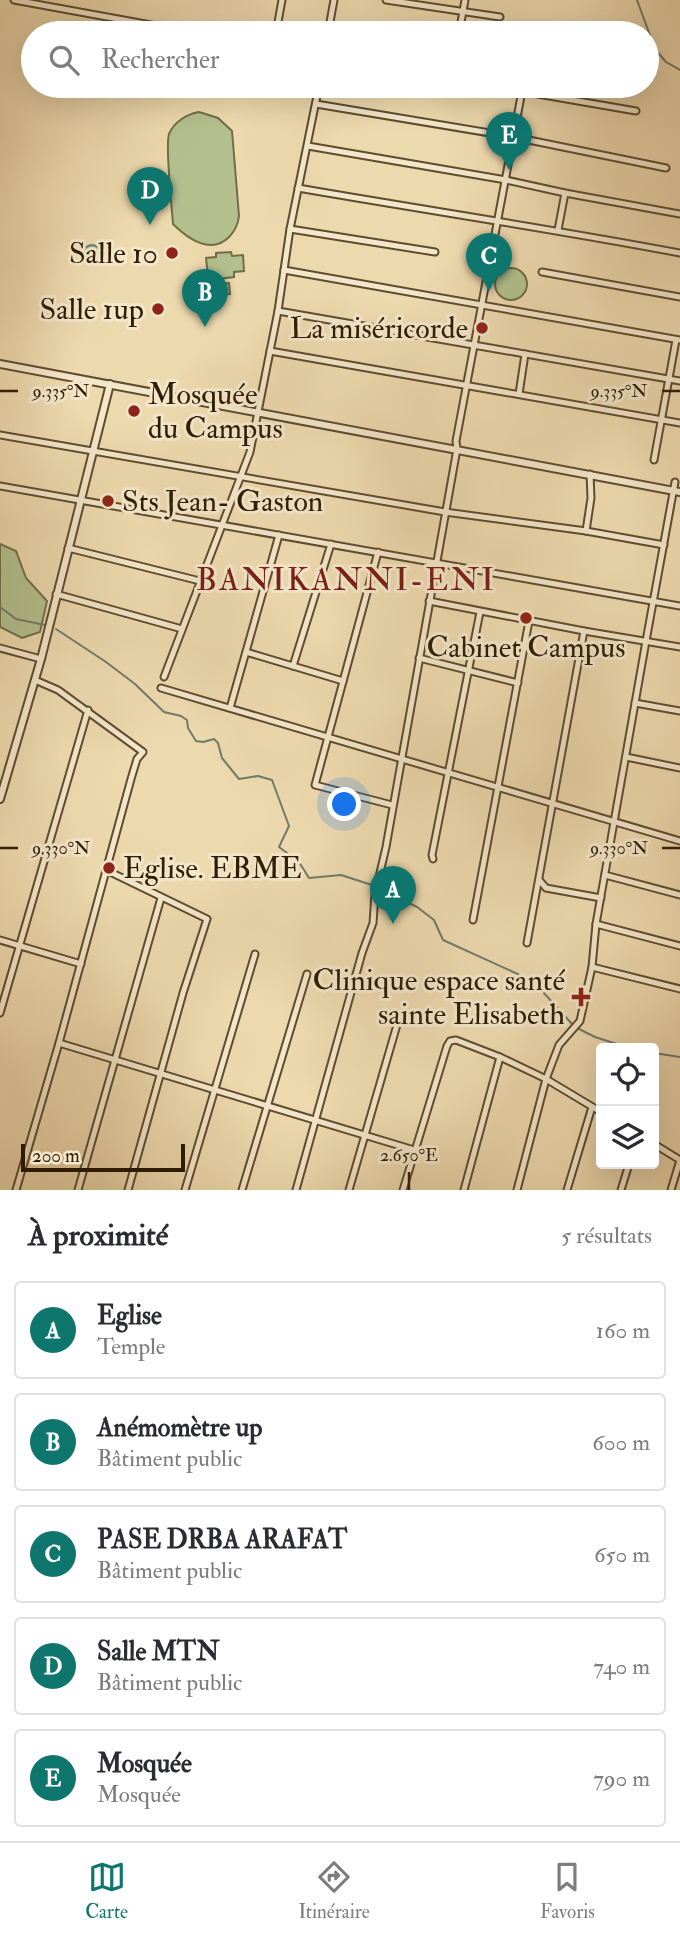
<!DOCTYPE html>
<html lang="fr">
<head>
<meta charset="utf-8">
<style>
	:root { --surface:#fff; --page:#f7f7f7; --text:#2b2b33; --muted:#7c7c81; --line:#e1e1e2; --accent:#0f766e }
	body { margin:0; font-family:"IM FELL Double Pica",serif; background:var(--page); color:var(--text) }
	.controls { position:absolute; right:21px; bottom:21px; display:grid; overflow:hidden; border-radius:7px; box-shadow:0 7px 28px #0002 }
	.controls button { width:63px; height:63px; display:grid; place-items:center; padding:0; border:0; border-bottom:2px solid var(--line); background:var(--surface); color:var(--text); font:35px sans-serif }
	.scale { position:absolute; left:21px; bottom:18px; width:164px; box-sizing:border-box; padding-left:7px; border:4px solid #2e1d04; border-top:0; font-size:19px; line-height:24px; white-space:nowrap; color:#2e1d04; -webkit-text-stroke:5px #f3e6ca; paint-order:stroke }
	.you { position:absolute; left:345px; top:805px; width:24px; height:24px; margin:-18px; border:5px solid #fff; border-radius:50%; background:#1a73e8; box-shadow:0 0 0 10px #1a73e833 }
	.badge { display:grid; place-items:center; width:46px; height:46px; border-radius:50%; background:var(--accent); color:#fff; font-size:23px; font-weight:700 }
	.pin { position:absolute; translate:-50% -58px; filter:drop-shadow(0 2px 4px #0008) }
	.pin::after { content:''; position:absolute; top:37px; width:24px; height:21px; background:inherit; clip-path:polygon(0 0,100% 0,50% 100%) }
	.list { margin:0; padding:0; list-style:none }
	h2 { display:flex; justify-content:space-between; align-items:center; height:91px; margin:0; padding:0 28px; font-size:30px }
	h2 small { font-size:23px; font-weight:400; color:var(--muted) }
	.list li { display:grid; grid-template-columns:46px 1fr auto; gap:21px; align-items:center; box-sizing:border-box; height:98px; margin:0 14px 14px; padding:0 14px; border:2px solid var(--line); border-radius:7px }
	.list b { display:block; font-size:26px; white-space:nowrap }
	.list p { margin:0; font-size:23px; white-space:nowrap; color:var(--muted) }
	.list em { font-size:23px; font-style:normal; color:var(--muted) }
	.icon { flex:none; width:38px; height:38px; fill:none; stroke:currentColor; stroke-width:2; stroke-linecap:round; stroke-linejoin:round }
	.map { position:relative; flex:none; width:680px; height:1190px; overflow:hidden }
	.search { position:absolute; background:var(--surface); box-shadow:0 7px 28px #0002; left:21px; right:21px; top:21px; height:77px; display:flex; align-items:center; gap:18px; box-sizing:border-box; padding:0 24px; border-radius:38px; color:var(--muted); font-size:26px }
	.sheet { height:651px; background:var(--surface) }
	nav { display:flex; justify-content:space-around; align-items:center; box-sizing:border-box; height:98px; border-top:2px solid var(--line); background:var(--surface); font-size:19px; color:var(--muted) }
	nav a { display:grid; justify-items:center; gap:4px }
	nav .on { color:var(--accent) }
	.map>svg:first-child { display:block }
</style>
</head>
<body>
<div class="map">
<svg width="680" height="1190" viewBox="0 0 680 1190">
	<rect width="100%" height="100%" fill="#edd9ae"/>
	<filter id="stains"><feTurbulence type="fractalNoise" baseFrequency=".00286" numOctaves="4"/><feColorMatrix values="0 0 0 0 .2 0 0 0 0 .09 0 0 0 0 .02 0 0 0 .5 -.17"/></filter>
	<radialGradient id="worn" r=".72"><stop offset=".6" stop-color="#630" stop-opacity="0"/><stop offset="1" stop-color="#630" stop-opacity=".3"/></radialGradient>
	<g fill="#b3c08e" stroke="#706e49" stroke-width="2">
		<path d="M199,112L218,118L232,131L239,216C238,225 235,231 229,237C211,255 188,239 173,224C172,208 165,146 169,134C174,122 187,114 199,112Z"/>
		<path d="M231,252L232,256L243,255L244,271L234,272V277L218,279V275L208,276L206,258L216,257V253Z"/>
		<circle cx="511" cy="284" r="16"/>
		<path d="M229,283L230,294L210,296L208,284Z"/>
		<path d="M0,544L16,551L26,578L47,601L40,632L22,638L0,627Z"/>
	</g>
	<circle fill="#9ab9b0" stroke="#6f7b6b" stroke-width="2" cx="92" cy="254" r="9"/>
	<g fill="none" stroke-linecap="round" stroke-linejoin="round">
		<g stroke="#6f7b6b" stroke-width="2">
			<path d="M637,0L655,49L666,62L680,70"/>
			<path d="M0,607L16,619L45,625"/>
			<path d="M56,629L106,662L135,684L164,712L181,716L187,720L188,728L196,741L203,742L214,739L218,743L222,758L239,779L258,776L272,780L289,826L279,847L299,862L309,878L341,875L375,886L417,907L434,920L443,940L533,981L573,1025"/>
			<path d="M577,1028L595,1037L629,1048"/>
			<path d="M654,1053L680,1057"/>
		</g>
		<defs>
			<g id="minor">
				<path d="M14,0L195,33"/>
				<path d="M386,0L500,17"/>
				<path d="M276,33L282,0"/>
				<path d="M328,33L334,0"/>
				<path d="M459,33L465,0"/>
				<path d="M491,86L636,111"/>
				<path d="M316,104L514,137L666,168"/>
				<path d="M308,146L506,180L565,193L680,214"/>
				<path d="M298,188C425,210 553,229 680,253"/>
				<path d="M290,229L435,252"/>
				<path d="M558,230L565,193"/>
				<path d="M284,270L680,340"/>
				<path d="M542,272L680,297"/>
				<path d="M278,311L680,381"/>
				<path d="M270,351L680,423"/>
				<path d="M519,394L525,354"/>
				<path d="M0,435L445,512L586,531L664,545"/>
				<path d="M654,460L676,340"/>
				<path d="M0,486L680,606"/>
				<path d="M586,531L591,498L590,474"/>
				<path d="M68,548L200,581"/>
				<path d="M378,552L315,785L392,805"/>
				<path d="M56,594L182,629"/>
				<path d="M429,601L584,631L680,647"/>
				<path d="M0,648L41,659"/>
				<path d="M246,652L343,681"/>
				<path d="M419,658L518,683"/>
				<path d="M293,666L331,544"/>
				<path d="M164,677L250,452L278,311L290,229L319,86"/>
				<path d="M161,688L680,841"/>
				<path d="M635,703L680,711"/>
				<path d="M230,708L279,535"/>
				<path d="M626,757L680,768"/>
				<path d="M433,859L432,855L480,612"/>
				<path d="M106,870L207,919L183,993L128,1190"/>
				<path d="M605,875L680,895"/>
				<path d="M539,880L546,888L601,898"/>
				<path d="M473,920L529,621"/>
				<path d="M596,924L680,946"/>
				<path d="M0,940L81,964"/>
				<path d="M527,943L584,631"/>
				<path d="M592,967L680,989"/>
				<path d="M0,1013L88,710"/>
				<path d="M59,1043L414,1150"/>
				<path d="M654,1144L680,1160"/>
				<path d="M16,1190L59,1043L131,779L137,759L143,752L58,690L35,680"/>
				<path d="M78,1190L161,898"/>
				<path d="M185,1190L255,954"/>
				<path d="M242,1190L307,974"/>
				<path d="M296,1190L362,953L373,923L375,894L386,847L457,449L456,441L522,91"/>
				<path d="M349,1190L399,1018"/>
				<path d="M403,1190L447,1046L450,1041L456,1040L500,1057L546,1079L601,1112"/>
				<path d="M464,1190L500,1057"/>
				<path d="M517,1190L546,1079L559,1045L580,1021L592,967L596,924L646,641L675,482"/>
				<path d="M567,1190L592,1107"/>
				<path d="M621,1190L629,1164"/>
				<path d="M671,1190L680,1160"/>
			</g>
			<g id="tertiary">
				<path d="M0,364L680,492"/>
				<path d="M0,799L41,659L110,384"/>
			</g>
		</defs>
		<use href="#minor" stroke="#5e4c2e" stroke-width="9"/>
		<use href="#tertiary" stroke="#5e4c2e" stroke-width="10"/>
		<use href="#minor" stroke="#f3e6ca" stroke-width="5"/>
		<use href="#tertiary" stroke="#f3e6ca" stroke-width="6"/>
	</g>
	<path fill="none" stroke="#2e1d04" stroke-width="2.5" d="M0,391H18M662,391H680M0,848H18M662,848H680M409,1172V1190"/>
	<g fill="#8f2418" stroke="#f3e6ca" stroke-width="2.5">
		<circle cx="172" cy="253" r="7"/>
		<circle cx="158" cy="309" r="7"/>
		<circle cx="482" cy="328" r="7"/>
		<circle cx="134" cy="411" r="7"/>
		<circle cx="108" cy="501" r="7"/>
		<circle cx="526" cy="618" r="7"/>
		<circle cx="109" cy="868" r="7"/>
		<path d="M577.5 986.5h7v7h7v7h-7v7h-7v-7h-7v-7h7z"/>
	</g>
	<g text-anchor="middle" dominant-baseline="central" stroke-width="6" stroke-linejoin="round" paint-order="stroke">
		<g font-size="30" fill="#2e1d04" stroke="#f3e6ca" text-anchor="end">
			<text x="158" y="253">Salle 10</text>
			<text x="144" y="309">Salle 1up</text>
			<text x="468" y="328">La miséricorde</text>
			<text x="148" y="394" text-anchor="start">Mosquée<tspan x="148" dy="34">du Campus</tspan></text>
			<text x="122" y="501" text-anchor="start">Sts Jean- Gaston</text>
			<text x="526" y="647" text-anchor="middle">Cabinet Campus</text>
			<text x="123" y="868" text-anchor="start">Eglise. EBME</text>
			<text x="565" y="980">Clinique espace santé<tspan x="565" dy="34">sainte Elisabeth</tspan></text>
		</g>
		<g font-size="32" letter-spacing="2" fill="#7a1f14" stroke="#f3e6ca">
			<text x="346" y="580">BANIKANNI-ENI</text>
		</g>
	</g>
	<g font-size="18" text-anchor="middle" fill="#2e1d04" stroke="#f3e6ca" stroke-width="6" stroke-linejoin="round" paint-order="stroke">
		<text x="61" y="397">9.335°N</text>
		<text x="619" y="397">9.335°N</text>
		<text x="61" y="854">9.330°N</text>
		<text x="619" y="854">9.330°N</text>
		<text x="409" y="1161">2.650°E</text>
	</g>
	<rect width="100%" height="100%" filter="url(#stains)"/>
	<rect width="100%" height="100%" fill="url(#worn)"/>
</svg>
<div class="controls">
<button><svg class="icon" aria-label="locate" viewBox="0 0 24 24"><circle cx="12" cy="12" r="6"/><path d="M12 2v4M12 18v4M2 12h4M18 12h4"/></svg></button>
<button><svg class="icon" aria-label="layers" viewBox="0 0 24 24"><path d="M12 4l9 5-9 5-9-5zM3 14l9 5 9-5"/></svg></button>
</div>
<div class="scale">200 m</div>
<div class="you"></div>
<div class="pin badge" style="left:393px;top:924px">A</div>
<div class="pin badge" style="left:205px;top:327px">B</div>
<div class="pin badge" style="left:489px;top:291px">C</div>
<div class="pin badge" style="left:150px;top:225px">D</div>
<div class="pin badge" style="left:509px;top:170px">E</div>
<div class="search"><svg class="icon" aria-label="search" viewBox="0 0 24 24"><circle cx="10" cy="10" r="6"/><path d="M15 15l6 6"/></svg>Rechercher</div>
</div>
<section class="sheet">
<h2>À proximité<small>5 résultats</small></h2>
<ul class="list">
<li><span class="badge">A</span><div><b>Eglise</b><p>Temple</p></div><em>160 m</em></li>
<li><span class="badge">B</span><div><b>Anémomètre up</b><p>Bâtiment public</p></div><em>600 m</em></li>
<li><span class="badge">C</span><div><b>PASE DRBA ARAFAT</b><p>Bâtiment public</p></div><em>650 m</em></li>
<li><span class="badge">D</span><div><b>Salle MTN</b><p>Bâtiment public</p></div><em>740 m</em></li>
<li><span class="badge">E</span><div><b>Mosquée</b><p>Mosquée</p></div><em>790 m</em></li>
</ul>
</section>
<nav>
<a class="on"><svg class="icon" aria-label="map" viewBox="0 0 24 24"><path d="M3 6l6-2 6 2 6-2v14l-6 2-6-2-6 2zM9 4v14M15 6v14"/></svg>Carte</a>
<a><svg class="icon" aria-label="directions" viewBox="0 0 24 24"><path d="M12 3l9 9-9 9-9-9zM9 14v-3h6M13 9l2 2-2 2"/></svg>Itinéraire</a>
<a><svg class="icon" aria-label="saved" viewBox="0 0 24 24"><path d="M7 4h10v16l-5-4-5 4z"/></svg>Favoris</a>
</nav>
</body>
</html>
